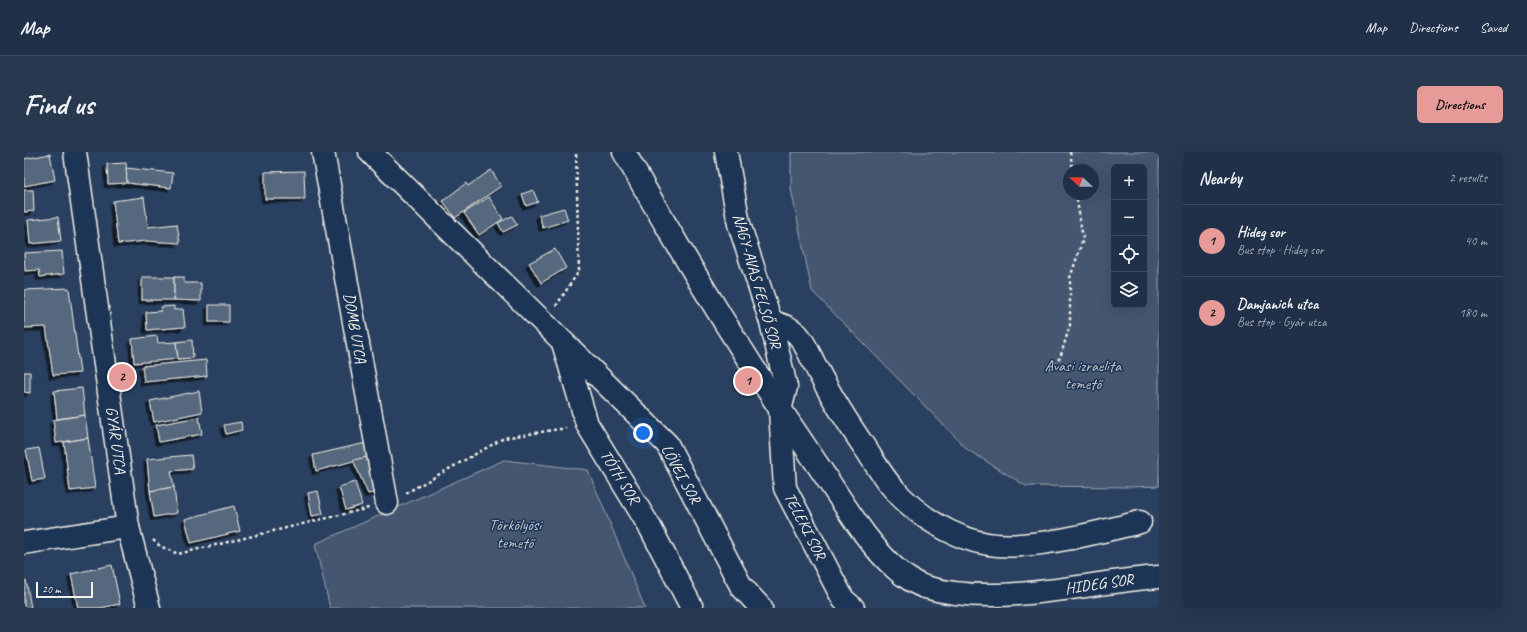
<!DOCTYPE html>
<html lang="en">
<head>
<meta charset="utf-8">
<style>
	:root { --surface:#203048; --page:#28384f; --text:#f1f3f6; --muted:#a2a9b4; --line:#3d4b60; --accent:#e69b98 }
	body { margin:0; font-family:Caveat,sans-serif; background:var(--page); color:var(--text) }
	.controls { position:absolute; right:12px; top:12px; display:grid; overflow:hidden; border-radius:6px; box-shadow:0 4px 16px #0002 }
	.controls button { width:36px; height:36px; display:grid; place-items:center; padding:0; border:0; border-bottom:1px solid var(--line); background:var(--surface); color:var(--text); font:20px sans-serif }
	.compass { position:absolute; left:1039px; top:12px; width:36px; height:36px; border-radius:50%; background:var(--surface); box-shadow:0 4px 16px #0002; rotate:291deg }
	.scale { position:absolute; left:12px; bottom:10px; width:57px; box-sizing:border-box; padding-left:4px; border:2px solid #f4f1e8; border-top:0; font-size:11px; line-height:14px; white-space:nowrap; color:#f4f1e8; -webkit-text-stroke:3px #1d3557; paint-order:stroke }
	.you { position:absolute; left:619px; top:281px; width:14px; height:14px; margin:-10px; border:3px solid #fff; border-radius:50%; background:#1a73e8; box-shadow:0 0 0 6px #1a73e833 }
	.badge { display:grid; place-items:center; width:26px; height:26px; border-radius:50%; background:var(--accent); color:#111; font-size:13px; font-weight:700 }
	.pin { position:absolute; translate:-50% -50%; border:2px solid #fff; box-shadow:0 1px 4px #0006 }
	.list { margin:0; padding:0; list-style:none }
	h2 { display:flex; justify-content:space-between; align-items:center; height:52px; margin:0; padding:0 16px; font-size:17px }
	h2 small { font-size:13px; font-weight:400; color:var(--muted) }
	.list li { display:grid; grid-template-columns:26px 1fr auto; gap:12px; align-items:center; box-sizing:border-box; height:72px; padding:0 16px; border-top:1px solid var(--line) }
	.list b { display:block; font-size:15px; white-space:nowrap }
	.list p { margin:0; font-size:13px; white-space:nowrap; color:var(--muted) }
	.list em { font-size:13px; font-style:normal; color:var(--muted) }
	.icon { flex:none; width:22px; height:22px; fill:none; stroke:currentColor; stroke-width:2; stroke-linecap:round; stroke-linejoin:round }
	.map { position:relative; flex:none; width:1135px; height:456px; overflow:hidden; border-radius:6px }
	header { display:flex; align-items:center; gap:24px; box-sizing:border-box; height:56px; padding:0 20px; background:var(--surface); border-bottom:1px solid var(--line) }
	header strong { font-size:19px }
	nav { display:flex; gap:22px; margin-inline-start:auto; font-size:14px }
	.intro { display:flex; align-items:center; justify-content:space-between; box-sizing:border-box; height:96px; padding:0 24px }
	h1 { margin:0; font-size:28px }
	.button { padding:10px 18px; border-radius:6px; background:var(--accent); color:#111; font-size:14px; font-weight:700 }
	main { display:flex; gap:24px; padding:0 24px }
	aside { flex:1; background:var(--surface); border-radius:6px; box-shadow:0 4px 16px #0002 }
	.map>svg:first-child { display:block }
</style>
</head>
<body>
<header>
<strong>Map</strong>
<nav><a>Map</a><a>Directions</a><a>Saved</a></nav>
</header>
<div class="intro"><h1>Find us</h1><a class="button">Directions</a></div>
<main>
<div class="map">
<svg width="1135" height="456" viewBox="0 0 1135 456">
	<defs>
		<filter id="shadow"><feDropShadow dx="-3.5" dy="3.5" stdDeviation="0" flood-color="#0009"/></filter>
	</defs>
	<rect width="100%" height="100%" fill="#2a4060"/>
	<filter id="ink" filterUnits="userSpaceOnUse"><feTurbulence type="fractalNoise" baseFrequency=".025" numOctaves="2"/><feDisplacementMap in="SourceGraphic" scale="8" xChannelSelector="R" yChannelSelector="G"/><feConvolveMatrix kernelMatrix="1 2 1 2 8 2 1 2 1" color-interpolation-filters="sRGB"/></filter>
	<g filter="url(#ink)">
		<g fill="#445771" stroke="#9ca4ac" fill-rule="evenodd">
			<path d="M767,0H1135V334L1107,335L1002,334L944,298L788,139L767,37ZM1090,15H1120V153H1090ZM1045,18H1069V42H1045Z"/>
			<path d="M480,308L564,318L621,456H306L291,392Z"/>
		</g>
		<g fill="#56677d" stroke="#f4f1e8" filter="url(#shadow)">
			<path d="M26,2L31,28L0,34V7Z"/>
			<path d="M102,11L103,31L84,32L83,12Z"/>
			<path d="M102,16L149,21L147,36L103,31Z"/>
			<path d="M467,18L477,34L431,66L419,49L442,31L444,34Z"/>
			<path d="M280,19L281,47H241V20Z"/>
			<path d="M0,38H9L10,59L0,60Z"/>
			<path d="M509,38L514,50L502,54L498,42Z"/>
			<path d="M120,45L124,75L153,72L156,91L122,89L94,92L89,49Z"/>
			<path d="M465,45L479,67L455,83L440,61Z"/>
			<path d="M540,56L544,68L519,76L515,63Z"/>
			<path d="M488,64L493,73L479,80L474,71Z"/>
			<path d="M34,65L37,89L6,92L4,68Z"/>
			<path d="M531,97L542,116L517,131L505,111Z"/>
			<path d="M38,99L40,122L16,125L15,118L1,119L0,101Z"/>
			<rect x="118" y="125" width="32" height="23"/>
			<path d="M150,125H160V131H177V149L150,148Z"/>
			<path d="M45,136L56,221L29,223L22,175L0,176V138Z"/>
			<rect x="185" y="153" width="20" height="17"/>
			<path d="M150,154V158L159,157L161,175L123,178L122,160L137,159V155Z"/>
			<path d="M133,184L134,191L152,190L154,207L110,211L108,187Z"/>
			<path d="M168,188L169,206L154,207L152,190Z"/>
			<path d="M182,208L183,224L120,230L118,214Z"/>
			<path d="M0,220H6V241L0,240Z"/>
			<path d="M58,236L61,263L33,267L30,239Z"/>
			<path d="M175,239L178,260L130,270L126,249Z"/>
			<path d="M61,263L64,286L32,291L29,268Z"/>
			<path d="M175,265L178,282L135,290L132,273Z"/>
			<path d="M217,270L218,278L202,282L200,273Z"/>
			<path d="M64,286L71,336L46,339L40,290Z"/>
			<path d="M342,291L344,305L292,319L289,303Z"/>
			<path d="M15,296L21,327L8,329L2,298Z"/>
			<path d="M167,303L169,317L147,319L150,335L126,339L123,307Z"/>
			<path d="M344,305L357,339L344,342L329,308Z"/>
			<path d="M331,330L338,353L322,358L315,335Z"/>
			<path d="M150,335L153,361L130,365L126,339Z"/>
			<path d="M294,339L299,362L288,364L284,341Z"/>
			<path d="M210,354L216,379L167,391L161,367Z"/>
			<path d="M88,413L96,452L76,456H54L47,422Z"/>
			<path d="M2,428L7,456H0V429Z"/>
		</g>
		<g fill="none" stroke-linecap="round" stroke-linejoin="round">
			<defs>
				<g id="minor">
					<path d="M51,0L104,375L125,456"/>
					<path d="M299,0L363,351"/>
					<path d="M346,0L643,292L717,434L737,456"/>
					<path d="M600,0C660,107 724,211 793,312C816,345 842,391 872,417C879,424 892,432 901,435C973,456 1061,430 1135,425"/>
					<path d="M702,0L715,72L747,170L762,235L756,258L761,336L819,447L829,456"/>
					<path d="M747,170C778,175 780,193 794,219C808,246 824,271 841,296C850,309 858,324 869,336C892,363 928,386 964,392C1005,399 1075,380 1116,370"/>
					<path d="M539,191L563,272L627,377L668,456"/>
					<path d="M0,391L104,375"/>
				</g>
			</defs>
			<use href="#minor" stroke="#f4f1e8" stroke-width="25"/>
			<g stroke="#f4f1e8" stroke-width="2.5" stroke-dasharray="3 3" stroke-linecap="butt">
				<path d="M1046,0L1049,18"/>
				<path d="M532,154L555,119L552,0"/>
				<path d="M1025,216L1036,206L1046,173V126L1059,87L1052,42"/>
				<path d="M382,341L480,286L542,276"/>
				<path d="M129,388L136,394L154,402L345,356"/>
			</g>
			<use href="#minor" stroke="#1d3557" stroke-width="22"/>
		</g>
	</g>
	<g text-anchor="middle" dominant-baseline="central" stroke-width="3" stroke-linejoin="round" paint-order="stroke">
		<g font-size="16" fill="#f4f1e8" stroke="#1d3557">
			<text transform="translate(733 129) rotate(74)">NAGY-AVAS FELSŐ SOR</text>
			<text transform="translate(331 176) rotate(80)">DOMB UTCA</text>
			<text transform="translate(92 288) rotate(82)">GYÁR UTCA</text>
			<text transform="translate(657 322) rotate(61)">LÖVEI SOR</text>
			<text transform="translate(596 325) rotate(58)">TÓTH SOR</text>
			<text transform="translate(781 374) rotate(63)">TELEKI SOR</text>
			<text transform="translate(1075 432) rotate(-8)">HIDEG SOR</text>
		</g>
		<g font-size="16" fill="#bfc3c4" stroke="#1d3557">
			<text x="1059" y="214">Avasi izraelita<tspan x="1059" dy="18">temető</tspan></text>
			<text x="491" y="373">Törkölyösi<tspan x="491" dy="18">temető</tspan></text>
		</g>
	</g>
</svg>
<div class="controls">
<button>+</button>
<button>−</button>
<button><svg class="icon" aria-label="locate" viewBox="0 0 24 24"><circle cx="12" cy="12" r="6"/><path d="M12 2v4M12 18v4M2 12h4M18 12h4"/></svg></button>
<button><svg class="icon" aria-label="layers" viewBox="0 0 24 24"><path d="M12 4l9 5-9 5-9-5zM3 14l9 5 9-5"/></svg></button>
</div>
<svg class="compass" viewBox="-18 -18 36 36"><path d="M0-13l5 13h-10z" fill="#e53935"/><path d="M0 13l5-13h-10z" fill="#a2a9b4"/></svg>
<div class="scale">20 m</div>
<div class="you"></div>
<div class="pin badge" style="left:724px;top:229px">1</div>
<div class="pin badge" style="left:98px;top:225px">2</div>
</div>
<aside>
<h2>Nearby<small>2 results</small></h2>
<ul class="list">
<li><span class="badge">1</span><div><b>Hideg sor</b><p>Bus stop · Hideg sor</p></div><em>40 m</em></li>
<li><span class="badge">2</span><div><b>Damjanich utca</b><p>Bus stop · Gyár utca</p></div><em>180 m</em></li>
</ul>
</aside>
</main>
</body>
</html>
